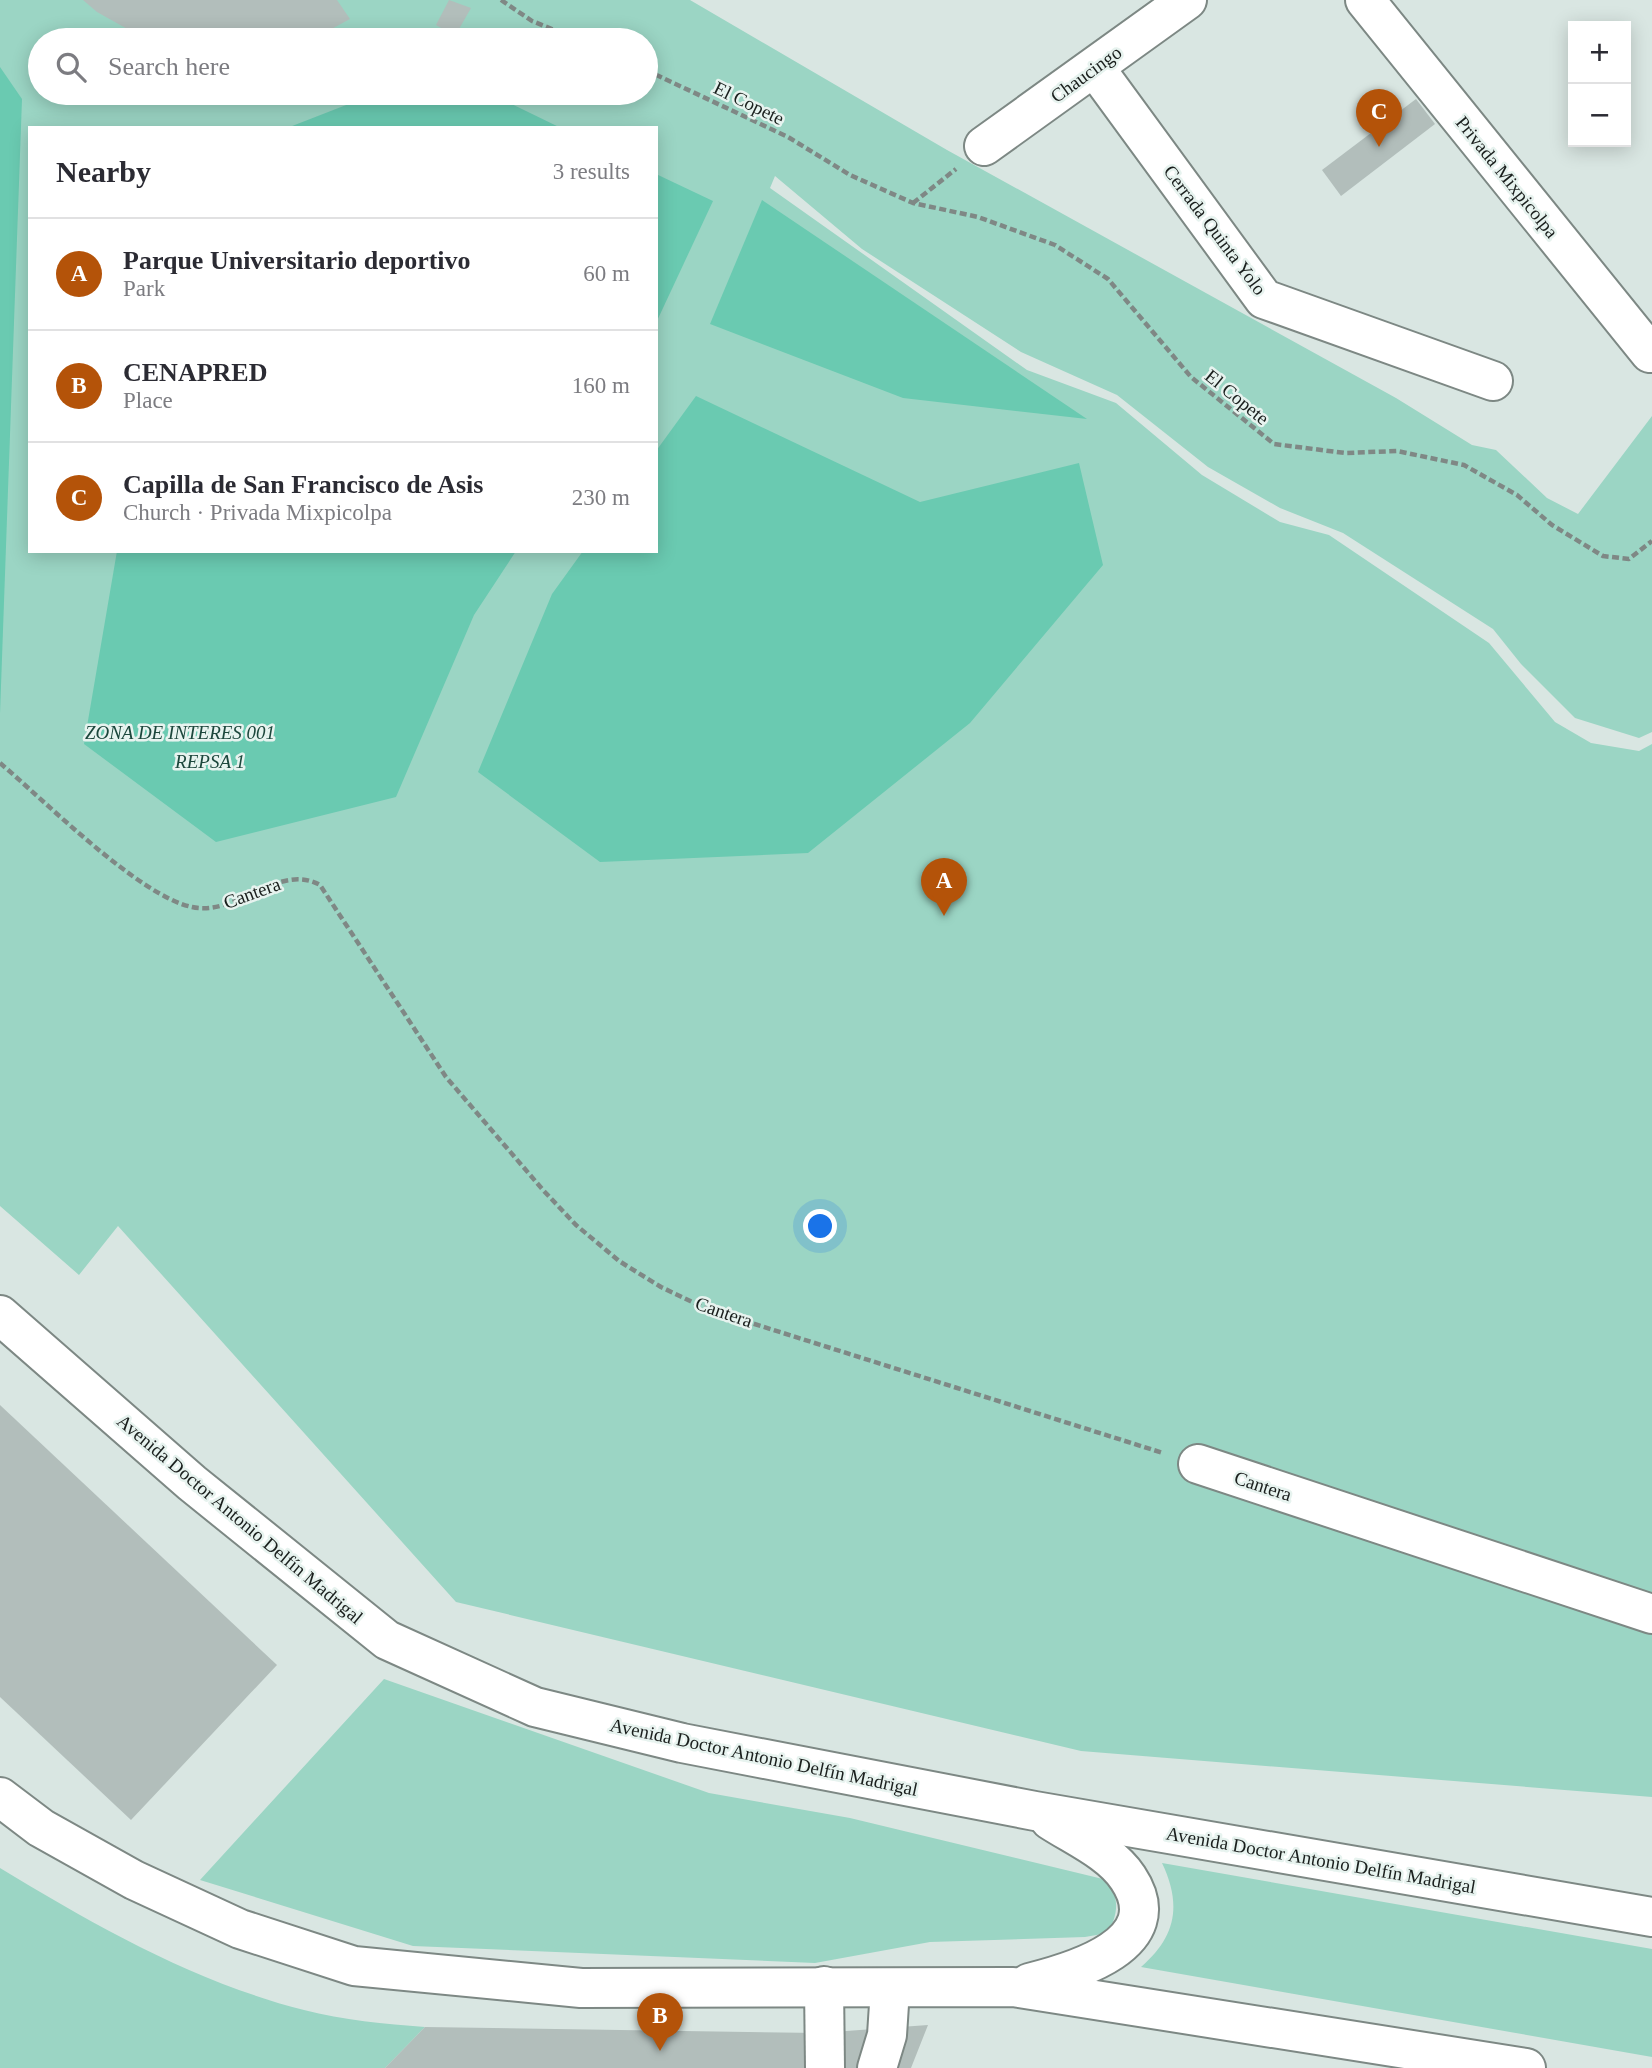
<!DOCTYPE html>
<html lang="en">
<head>
<meta charset="utf-8">
<style>
	:root { --surface:#fff; --page:#f2f2f3; --text:#2b2b33; --muted:#7c7c81; --line:#e1e1e2; --accent:#b45309 }
	body { margin:0; font-family:Georgia,serif; background:var(--page); color:var(--text) }
	.controls { position:absolute; right:21px; top:21px; display:grid; overflow:hidden; border-radius:0px; box-shadow:0 4px 18px #0003 }
	.controls button { width:63px; height:63px; display:grid; place-items:center; padding:0; border:0; border-bottom:2px solid var(--line); background:var(--surface); color:var(--text); font:35px sans-serif }
	.you { position:absolute; left:821px; top:1227px; width:24px; height:24px; margin:-18px; border:5px solid #fff; border-radius:50%; background:#1a73e8; box-shadow:0 0 0 10px #1a73e833 }
	.badge { display:grid; place-items:center; width:46px; height:46px; border-radius:50%; background:var(--accent); color:#fff; font-size:23px; font-weight:700 }
	.pin { position:absolute; translate:-50% -58px; filter:drop-shadow(0 2px 4px #0008) }
	.pin::after { content:''; position:absolute; top:37px; width:24px; height:21px; background:inherit; clip-path:polygon(0 0,100% 0,50% 100%) }
	.list { margin:0; padding:0; list-style:none }
	h2 { display:flex; justify-content:space-between; align-items:center; height:91px; margin:0; padding:0 28px; font-size:30px }
	h2 small { font-size:23px; font-weight:400; color:var(--muted) }
	.list li { display:grid; grid-template-columns:46px 1fr auto; gap:21px; align-items:center; box-sizing:border-box; height:112px; padding:0 28px; border-top:2px solid var(--line) }
	.list b { display:block; font-size:26px; white-space:nowrap }
	.list p { margin:0; font-size:23px; white-space:nowrap; color:var(--muted) }
	.list em { font-size:23px; font-style:normal; color:var(--muted) }
	.icon { flex:none; width:38px; height:38px; fill:none; stroke:currentColor; stroke-width:2; stroke-linecap:round; stroke-linejoin:round }
	.map { position:relative; flex:none; width:1652px; height:2068px; overflow:hidden }
	.search { position:absolute; background:var(--surface); box-shadow:0 4px 18px #0003; left:28px; top:28px; width:630px; height:77px; display:flex; align-items:center; gap:18px; box-sizing:border-box; padding:0 24px; border-radius:38px; color:var(--muted); font-size:26px }
	.panel { position:absolute; background:var(--surface); box-shadow:0 4px 18px #0003; left:28px; top:126px; width:630px; height:427px; border-radius:0px }
	.map>svg:first-child { display:block }
</style>
</head>
<body>
<div class="map">
<svg width="1652" height="2068" viewBox="0 0 1652 2068">
	<rect width="100%" height="100%" fill="#d9e6e2"/>
	<g fill="#9bd5c4" fill-rule="evenodd">
		<path d="M0,0H690L947,150L1396,398L1472,445L1496,450L1547,498L1578,514L1652,416V732L1639,738L1575,718L1521,664L1493,629L1343,533L1280,508L1208,467L1117,395L1021,352L862,249L775,176L770,188L1027,370L1116,403L1202,475L1280,522L1329,535L1489,643L1555,722L1591,743L1639,751L1652,744V1797L1081,1751L456,1602L118,1226L79,1275L0,1206ZM40,40H646V93H40ZM30,128H656V551H30Z"/>
		<path d="M384,1679L709,1793L850,1818L1107,1880C1120,1898 1118,1914 1108,1933L1085,1937L930,1942L815,1963L413,1946L200,1880Z"/>
		<path d="M1162,1863L1652,1949V2057L1141,1967C1176,1937 1182,1905 1162,1863Z"/>
		<path d="M0,1868C96,1926 194,1982 304,2010C343,2020 385,2024 425,2027L385,2068H0Z"/>
	</g>
	<g fill="#6acab1">
		<path d="M0,67L22,99L0,714Z"/>
		<path d="M377,93H489L561,128H287Z"/>
		<path d="M656,174L713,201L656,323Z"/>
		<path d="M762,200L1087,419L903,398L710,324Z"/>
		<path d="M696,396L920,502L1079,463L1103,565L970,723L808,853L600,862L478,772L552,594L583,551H656V451Z"/>
		<path d="M117,551H516L474,615L396,797L216,842L84,744Z"/>
	</g>
	<g fill="#b2bebb">
		<path d="M83,0H337L350,19L311,40H147L97,12Z"/>
		<path d="M449,0L471,8L455,36L436,25Z"/>
		<path d="M1416,99L1435,124L1341,196L1322,170Z"/>
		<path d="M0,1405L277,1665L131,1820L0,1697Z"/>
		<path d="M928,2025L911,2068H385L425,2027L819,2033Z"/>
	</g>
	<g fill="none" stroke-linecap="round" stroke-linejoin="round">
		<defs>
			<g id="minor">
				<path d="M1365,0L1650,353"/>
				<path d="M1095,68L1264,299L1493,381"/>
				<path d="M984,146L1187,0"/>
				<path d="M1198,1464L1652,1614"/>
				<path d="M824,1986L825,2068"/>
				<path d="M877,2068L887,2035L890,1989"/>
			</g>
			<g id="major">
				<path d="M0,1315L192,1483L387,1640L535,1707L682,1743L1035,1811L1652,1917"/>
				<path d="M0,1797L41,1828L134,1880L240,1929L354,1966L581,1988L1013,1987L1526,2068"/>
				<path d="M1029,1983C1073,1972 1172,1944 1128,1878C1111,1852 1076,1837 1050,1820"/>
			</g>
		</defs>
		<use href="#minor" stroke="#7d8884" stroke-width="42"/>
		<use href="#major" stroke="#7d8884" stroke-width="42"/>
		<g stroke="#7f8885" stroke-width="4.5" stroke-dasharray="7 3.5" stroke-linecap="butt">
			<path d="M501,0L532,21L579,40"/>
			<path d="M646,70L788,137L850,175L913,203L978,217L1055,245L1108,279L1191,377L1274,444L1345,453L1397,451L1464,465L1517,495L1552,525L1603,556L1629,559L1652,541"/>
			<path d="M913,203L956,169"/>
			<path d="M0,763C45,801 139,896 192,907C237,917 278,862 320,885L446,1077L543,1190L576,1225L619,1261L661,1287L707,1309L1163,1453"/>
		</g>
		<use href="#minor" stroke="#fff" stroke-width="38"/>
		<use href="#major" stroke="#fff" stroke-width="38"/>
	</g>
	<g text-anchor="middle" dominant-baseline="central" stroke-width="5" stroke-linejoin="round" paint-order="stroke">
		<g font-size="19" fill="#1a1f1d" stroke="#e7f3ef">
			<text transform="translate(1086 74) rotate(-36)">Chaucingo</text>
			<text transform="translate(749 103) rotate(26)">El Copete</text>
			<text transform="translate(1507 177) rotate(51)">Privada Mixpicolpa</text>
			<text transform="translate(1215 230) rotate(53)">Cerrada Quinta Yolo</text>
			<text transform="translate(1237 397) rotate(39)">El Copete</text>
			<text transform="translate(252 893) rotate(-20)">Cantera</text>
			<text transform="translate(724 1312) rotate(19)">Cantera</text>
			<text transform="translate(1263 1486) rotate(18)">Cantera</text>
			<text transform="translate(240 1519) rotate(40)">Avenida Doctor Antonio Delfín Madrigal</text>
			<text transform="translate(764 1757) rotate(12)">Avenida Doctor Antonio Delfín Madrigal</text>
			<text transform="translate(1321 1860) rotate(10)">Avenida Doctor Antonio Delfín Madrigal</text>
		</g>
		<g font-size="19" font-style="italic" fill="#1c473c" stroke="#e7f3ef">
			<text x="180" y="732">ZONA DE INTERES 001</text>
			<text x="210" y="761">REPSA 1</text>
		</g>
	</g>
</svg>
<div class="controls">
<button>+</button>
<button>−</button>
</div>
<div class="you"></div>
<div class="pin badge" style="left:944px;top:916px">A</div>
<div class="pin badge" style="left:660px;top:2051px">B</div>
<div class="pin badge" style="left:1379px;top:147px">C</div>
<div class="search"><svg class="icon" aria-label="search" viewBox="0 0 24 24"><circle cx="10" cy="10" r="6"/><path d="M15 15l6 6"/></svg>Search here</div>
<section class="panel">
<h2>Nearby<small>3 results</small></h2>
<ul class="list">
<li><span class="badge">A</span><div><b>Parque Universitario deportivo</b><p>Park</p></div><em>60 m</em></li>
<li><span class="badge">B</span><div><b>CENAPRED</b><p>Place</p></div><em>160 m</em></li>
<li><span class="badge">C</span><div><b>Capilla de San Francisco de Asis</b><p>Church · Privada Mixpicolpa</p></div><em>230 m</em></li>
</ul>
</section>
</div>
</body>
</html>
